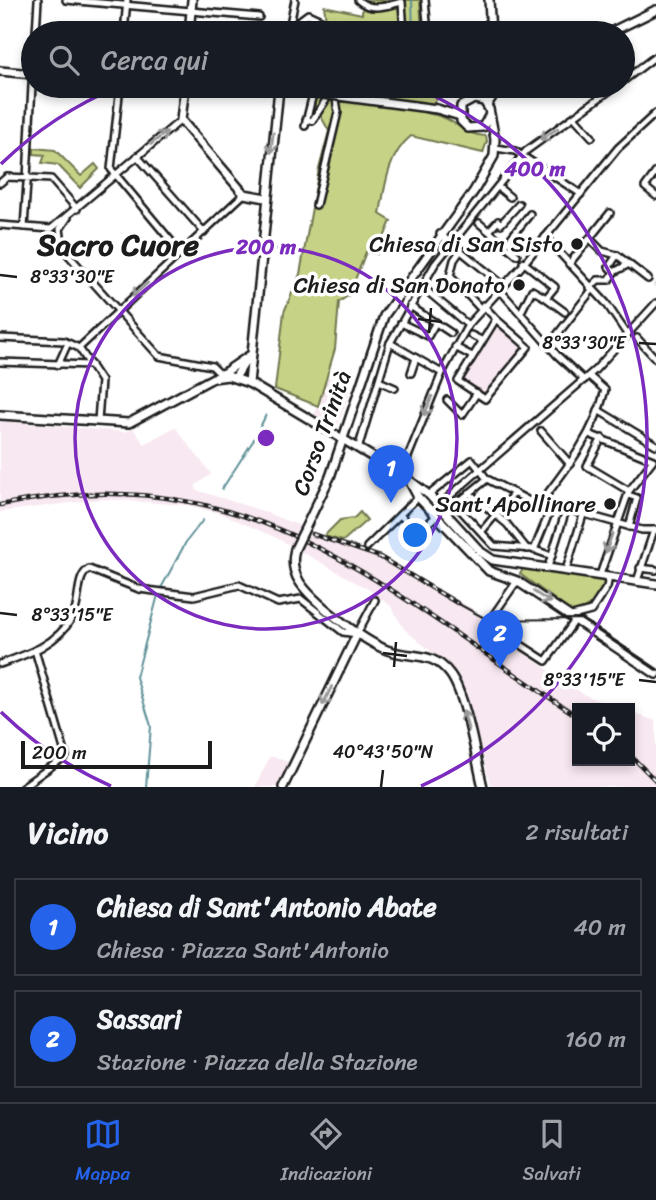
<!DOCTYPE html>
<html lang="it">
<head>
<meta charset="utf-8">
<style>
	:root { --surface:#171b24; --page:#20242c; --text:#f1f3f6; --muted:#9ea1a6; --line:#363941; --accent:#2563eb }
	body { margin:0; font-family:Sriracha,sans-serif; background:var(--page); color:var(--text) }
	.controls { position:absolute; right:21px; bottom:21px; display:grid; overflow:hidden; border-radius:0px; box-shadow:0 4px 10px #0003 }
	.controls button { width:63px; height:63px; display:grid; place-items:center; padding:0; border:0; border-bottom:2px solid var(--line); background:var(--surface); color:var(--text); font:35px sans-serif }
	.scale { position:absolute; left:21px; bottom:18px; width:191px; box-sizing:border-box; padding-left:7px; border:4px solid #1c1c1c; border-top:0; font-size:19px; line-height:24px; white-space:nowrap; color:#1c1c1c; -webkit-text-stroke:5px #fff; paint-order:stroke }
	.you { position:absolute; left:416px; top:536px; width:24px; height:24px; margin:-18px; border:5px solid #fff; border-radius:50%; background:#1a73e8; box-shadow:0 0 0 10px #1a73e833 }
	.badge { display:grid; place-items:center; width:46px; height:46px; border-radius:50%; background:var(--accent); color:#fff; font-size:23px; font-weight:700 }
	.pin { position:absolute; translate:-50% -58px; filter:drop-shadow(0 2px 4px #0008) }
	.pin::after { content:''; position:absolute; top:37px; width:24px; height:21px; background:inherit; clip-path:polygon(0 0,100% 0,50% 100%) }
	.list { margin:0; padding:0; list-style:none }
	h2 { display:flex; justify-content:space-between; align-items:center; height:91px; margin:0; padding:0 28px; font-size:30px }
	h2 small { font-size:23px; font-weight:400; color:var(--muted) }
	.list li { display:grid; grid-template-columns:46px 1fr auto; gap:21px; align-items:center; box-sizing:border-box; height:98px; margin:0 14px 14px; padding:0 14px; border:2px solid var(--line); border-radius:0px }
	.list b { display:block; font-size:26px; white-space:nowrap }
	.list p { margin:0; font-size:23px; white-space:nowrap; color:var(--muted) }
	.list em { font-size:23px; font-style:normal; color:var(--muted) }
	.icon { flex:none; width:38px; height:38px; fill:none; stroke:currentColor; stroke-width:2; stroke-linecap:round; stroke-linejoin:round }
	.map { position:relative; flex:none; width:656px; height:787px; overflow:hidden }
	.search { position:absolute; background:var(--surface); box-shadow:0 4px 10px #0003; left:21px; right:21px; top:21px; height:77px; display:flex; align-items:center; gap:18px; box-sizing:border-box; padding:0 24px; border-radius:38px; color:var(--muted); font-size:26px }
	.sheet { height:315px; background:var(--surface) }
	nav { display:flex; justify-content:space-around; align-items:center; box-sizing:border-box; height:98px; border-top:2px solid var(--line); background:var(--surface); font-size:19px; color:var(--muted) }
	nav a { display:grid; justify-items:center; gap:4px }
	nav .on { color:var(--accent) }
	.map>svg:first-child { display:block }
</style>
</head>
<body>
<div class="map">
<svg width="656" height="787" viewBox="0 0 656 787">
	<rect width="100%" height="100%" fill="#fff"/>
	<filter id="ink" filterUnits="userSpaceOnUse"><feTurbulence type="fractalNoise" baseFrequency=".0143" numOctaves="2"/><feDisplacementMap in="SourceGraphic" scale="14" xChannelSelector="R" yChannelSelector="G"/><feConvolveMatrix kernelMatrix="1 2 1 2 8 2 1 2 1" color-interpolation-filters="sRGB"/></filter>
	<g filter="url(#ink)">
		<g fill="#f8e8f1">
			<path d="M496,321L525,347L483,397L460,379Z"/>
			<path d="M328,377L352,385L337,428L314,415Z"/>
			<path d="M0,421L125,432L133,428L144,444L175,427L211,474L196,485V490L259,510L386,559L473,609L485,626L583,694L616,708H577V761H630V712L656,721V787H491L468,699L457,673L404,629L391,606L368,589L277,538L222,514L187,505L100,499L0,512Z"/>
			<path d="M270,756L289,762L277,787H255Z"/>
		</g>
		<g fill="#c6d285" stroke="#717750" stroke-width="2">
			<path d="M363,0H420L422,33H328L324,6L362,14Z"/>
			<path d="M320,86H456L437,99L426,113C457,117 460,135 486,136L487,141L483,153L411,136C388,155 385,185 380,214L391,221L377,254L366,252L349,295L339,302L335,349L318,406L275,389L284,312L300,274L319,169L329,131L314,104Z"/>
			<path d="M34,148L55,150L81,176L95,164L99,169L80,188L58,165L42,163L45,155L34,154Z"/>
			<path d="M360,512L367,520L343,541L324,536L340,520L354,518Z"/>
			<path d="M524,567L606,580C601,599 591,607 573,613L520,574Z"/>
		</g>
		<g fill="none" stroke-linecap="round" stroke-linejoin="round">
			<g stroke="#609198" stroke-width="2">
				<path d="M412,0L413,33"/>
				<path d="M386,91L395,86"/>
				<path d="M222,489L253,441L266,415"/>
				<path d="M160,590L186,542L203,520"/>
				<path d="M146,787L151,726L136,677L158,595"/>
			</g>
			<path stroke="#ddd" stroke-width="5" stroke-dasharray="5 2.5" stroke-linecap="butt" d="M648,279L656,285"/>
			<defs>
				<g id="street">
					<path d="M66,0L259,17"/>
					<path d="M358,0C371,12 386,6 402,2L404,33"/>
					<path d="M425,0L428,33"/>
					<path d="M292,26L308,14L321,20L324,33"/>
					<path d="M36,33L38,0"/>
					<path d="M124,33L127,0"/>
					<path d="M293,33L291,19L295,0"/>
					<path d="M623,81L656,56"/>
					<path d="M120,86L111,169L181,253"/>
					<path d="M464,86L474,99"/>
					<path d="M339,98L345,90L366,92L376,86"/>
					<path d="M574,117L592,137"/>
					<path d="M306,120L312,121L328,97L330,86"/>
					<path d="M305,126L315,86"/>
					<path d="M496,148L515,151L581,194"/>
					<path d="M137,156L204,232"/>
					<path d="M656,172L645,187L656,196"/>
					<path d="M27,178L33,67"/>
					<path d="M0,183L7,177L51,179L77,209"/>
					<path d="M498,187L510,197"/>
					<path d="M316,205L338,112L334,86"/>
					<path d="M68,217L60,229L63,249L159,356L212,366L221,375"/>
					<path d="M479,223L517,255"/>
					<path d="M0,225L51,229L181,120"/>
					<path d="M24,227L27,183"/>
					<path d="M489,231L498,221L501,224L519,204"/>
					<path d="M440,234L503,285"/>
					<path d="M545,237L606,303L627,334"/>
					<path d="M591,240L602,251L617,255L648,279"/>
					<path d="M505,245L530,214"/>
					<path d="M461,250L454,260L450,276L480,308"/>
					<path d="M617,255L609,267L614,272L629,264"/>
					<path d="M569,264L610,213"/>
					<path d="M421,286L468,325"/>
					<path d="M590,288L598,280H609L614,272"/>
					<path d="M499,289L557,355L584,380"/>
					<path d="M546,298L565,312"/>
					<path d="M483,305L496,319L458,381L485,399L528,347L496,319"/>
					<path d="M410,306L451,333"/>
					<path d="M521,312L532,290L546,298L555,287L523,262"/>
					<path d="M401,323L428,336L436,322"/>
					<path d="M471,335L481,340"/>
					<path d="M0,338L64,341L79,348L101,381L98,421"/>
					<path d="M637,338L656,359"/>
					<path d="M390,343L442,373"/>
					<path d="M549,345L592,290"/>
					<path d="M455,347L472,356"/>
					<path d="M79,348L244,194"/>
					<path d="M0,362L91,365"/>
					<path d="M58,365L68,343"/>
					<path d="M411,373L416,358"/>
					<path d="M379,381L395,388"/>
					<path d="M447,400L462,415L477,393"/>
					<path d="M598,410L656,445"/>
					<path d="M541,431L570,464"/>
					<path d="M589,434L653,460L629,491L600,575"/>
					<path d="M602,438L587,466L629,491"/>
					<path d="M358,449L390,343L435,264L526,151L616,86"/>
					<path d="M401,474L442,373L468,325L521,267L618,148L656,113"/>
					<path d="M469,493L507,524L527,549"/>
					<path d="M429,495L472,460L487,479L537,505L541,502C568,467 594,434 605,390L589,376"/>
					<path d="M628,495L637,498L629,527"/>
					<path d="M541,502L642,530H656"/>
					<path d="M455,504L494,546L532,549L552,556"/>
					<path d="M436,508L595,370L656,303"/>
					<path d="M400,515L418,533L436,516"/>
					<path d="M447,516L450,509L487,479"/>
					<path d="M482,531L514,493"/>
					<path d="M367,547L418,497"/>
					<path d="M534,550L552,506"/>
					<path d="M548,567L566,510"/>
					<path d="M640,568L656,570"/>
					<path d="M566,570L583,515"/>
					<path d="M517,581L490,620L492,626L546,661L576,619"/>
					<path d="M637,581L654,530"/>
					<path d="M572,616L591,611L607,587L609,577"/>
					<path d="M0,664C28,654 56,645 72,618C81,604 75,577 89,569L139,589L194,596L239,585L278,603L301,599L343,632L357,634L375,600"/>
					<path d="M22,787L66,756L35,650"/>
				</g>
				<g id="secondary">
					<path d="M489,0L491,33"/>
					<path d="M189,33L192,0"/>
					<path d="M609,33L656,10"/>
					<path d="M0,71L33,74"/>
					<path d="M185,86L181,120L244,194L266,198"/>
					<path d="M228,86L293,90"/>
					<path d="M479,99L492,86"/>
					<path d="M487,105L494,94L506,86"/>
					<path d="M437,109L460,116"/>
					<path d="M221,375L249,356"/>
					<path d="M235,378L247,359"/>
					<path d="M249,383L279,89"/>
					<path d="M0,415L129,423L213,378L228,376L249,383L401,474L429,495L481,552L493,560L656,584"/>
					<path d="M330,477L384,316L474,191L494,156L495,139L489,109L484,101L474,99L461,106V121L468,128L483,127L490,114"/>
					<path d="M411,484L418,497L489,571L517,581L656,674"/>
					<path d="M295,549C292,560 293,571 299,581C312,602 364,641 387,650C411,659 432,650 450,674C466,695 476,759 483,787"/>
					<path d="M283,787L357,634"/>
				</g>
			</defs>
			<use href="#street" stroke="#1c1c1c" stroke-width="10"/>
			<use href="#secondary" stroke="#1c1c1c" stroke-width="12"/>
			<use href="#street" stroke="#fff" stroke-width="5"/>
			<use href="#secondary" stroke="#fff" stroke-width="7"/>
			<path stroke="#1c1c1c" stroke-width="2" d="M457,603L488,620L580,619L656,670"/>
			<defs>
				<g id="rail">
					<path d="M0,505C253,453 383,590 577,716"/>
					<path d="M312,534L380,557L457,603"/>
					<path d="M630,755L656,781"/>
				</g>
			</defs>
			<use href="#rail" stroke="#1c1c1c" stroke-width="4.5"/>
			<use href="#rail" stroke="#fff" stroke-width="2" stroke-dasharray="5" stroke-linecap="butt"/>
			<defs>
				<g id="secondary-bridge">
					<path d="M293,90L437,109"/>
					<path d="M295,549L330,477"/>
				</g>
			</defs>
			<use href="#secondary-bridge" stroke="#1c1c1c" stroke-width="12" stroke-linecap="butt"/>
			<use href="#secondary-bridge" stroke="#fff" stroke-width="7"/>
		</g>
		<defs><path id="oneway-shaft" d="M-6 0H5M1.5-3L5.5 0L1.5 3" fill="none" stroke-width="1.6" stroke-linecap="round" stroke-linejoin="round" transform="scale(1.75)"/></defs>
		<g stroke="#999">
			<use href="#oneway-shaft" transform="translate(549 134) rotate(147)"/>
			<use href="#oneway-shaft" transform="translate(159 138) rotate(-38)"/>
			<use href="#oneway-shaft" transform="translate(272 143) rotate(97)"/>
			<use href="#oneway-shaft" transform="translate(140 290) rotate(138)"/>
			<use href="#oneway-shaft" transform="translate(428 406) rotate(112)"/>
			<use href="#oneway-shaft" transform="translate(609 543) rotate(109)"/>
			<use href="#oneway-shaft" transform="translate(542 597) rotate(33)"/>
			<use href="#oneway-shaft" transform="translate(327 696) rotate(116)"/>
			<use href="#oneway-shaft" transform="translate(466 721) rotate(-104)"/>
		</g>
	</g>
	<path fill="none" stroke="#1c1c1c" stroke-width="2.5" d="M0,275L17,277M418,319L442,322M429,333L431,308M639,343L656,344M0,613L17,615M383,653L407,656M394,667L396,642M639,680L656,682M381,787L383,770"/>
	<g fill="none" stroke="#7b2cbf" stroke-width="3.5">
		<circle cx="266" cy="438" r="191"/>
		<path d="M111 786A381 381 0 0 1 1 712M1 164A381 381 0 0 1 120 86M412 86A381 381 0 0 1 421 786"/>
	</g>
	<g fill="#1c1c1c" stroke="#fff" stroke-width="2.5">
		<circle cx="577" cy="244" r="7"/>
		<circle cx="519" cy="285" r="7"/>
		<circle cx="610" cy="504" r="7"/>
	</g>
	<g text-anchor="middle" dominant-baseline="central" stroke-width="7" stroke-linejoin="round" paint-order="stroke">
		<g font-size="23" fill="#1c1c1c" stroke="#fff" text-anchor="end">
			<text x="563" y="244">Chiesa di San Sisto</text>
			<text x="505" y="285">Chiesa di San Donato</text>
			<text x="596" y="504">Sant'Apollinare</text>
		</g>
		<g font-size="23" fill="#1c1c1c" stroke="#fff">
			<text transform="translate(322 433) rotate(-70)">Corso Trinità</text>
		</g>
		<g font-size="30" font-weight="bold" fill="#1c1c1c" stroke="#fff">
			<text x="118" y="245">Sacro Cuore</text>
		</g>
	</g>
	<g font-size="18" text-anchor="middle" fill="#1c1c1c" stroke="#fff" stroke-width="7" stroke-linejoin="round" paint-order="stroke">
		<text x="72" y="283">8°33'30"E</text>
		<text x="584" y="349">8°33'30"E</text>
		<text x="72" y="621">8°33'15"E</text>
		<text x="584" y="686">8°33'15"E</text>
		<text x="383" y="758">40°43'50"N</text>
	</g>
	<circle cx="266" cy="438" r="10" fill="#7b2cbf" stroke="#fff" stroke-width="3.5"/>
	<g font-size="21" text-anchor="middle" font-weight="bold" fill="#7b2cbf" stroke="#fff" stroke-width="7" stroke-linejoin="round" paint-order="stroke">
		<text x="535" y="176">400 m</text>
		<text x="266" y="254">200 m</text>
	</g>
</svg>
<div class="controls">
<button><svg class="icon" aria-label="locate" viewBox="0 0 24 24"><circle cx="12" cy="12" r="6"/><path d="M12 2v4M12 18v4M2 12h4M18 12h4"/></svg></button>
</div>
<div class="scale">200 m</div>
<div class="you"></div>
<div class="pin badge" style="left:391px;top:503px">1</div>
<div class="pin badge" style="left:500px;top:668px">2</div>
<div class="search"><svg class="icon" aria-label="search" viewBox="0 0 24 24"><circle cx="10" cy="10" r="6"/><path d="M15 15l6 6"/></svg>Cerca qui</div>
</div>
<section class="sheet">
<h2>Vicino<small>2 risultati</small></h2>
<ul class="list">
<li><span class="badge">1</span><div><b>Chiesa di Sant'Antonio Abate</b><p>Chiesa · Piazza Sant'Antonio</p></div><em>40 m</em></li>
<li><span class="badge">2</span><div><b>Sassari</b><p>Stazione · Piazza della Stazione</p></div><em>160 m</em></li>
</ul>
</section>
<nav>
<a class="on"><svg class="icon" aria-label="map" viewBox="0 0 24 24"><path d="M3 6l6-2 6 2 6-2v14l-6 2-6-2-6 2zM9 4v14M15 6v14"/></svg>Mappa</a>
<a><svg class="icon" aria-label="directions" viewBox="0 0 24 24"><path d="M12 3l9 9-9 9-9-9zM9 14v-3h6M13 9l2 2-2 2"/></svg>Indicazioni</a>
<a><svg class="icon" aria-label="saved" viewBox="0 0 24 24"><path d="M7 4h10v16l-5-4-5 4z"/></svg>Salvati</a>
</nav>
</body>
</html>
